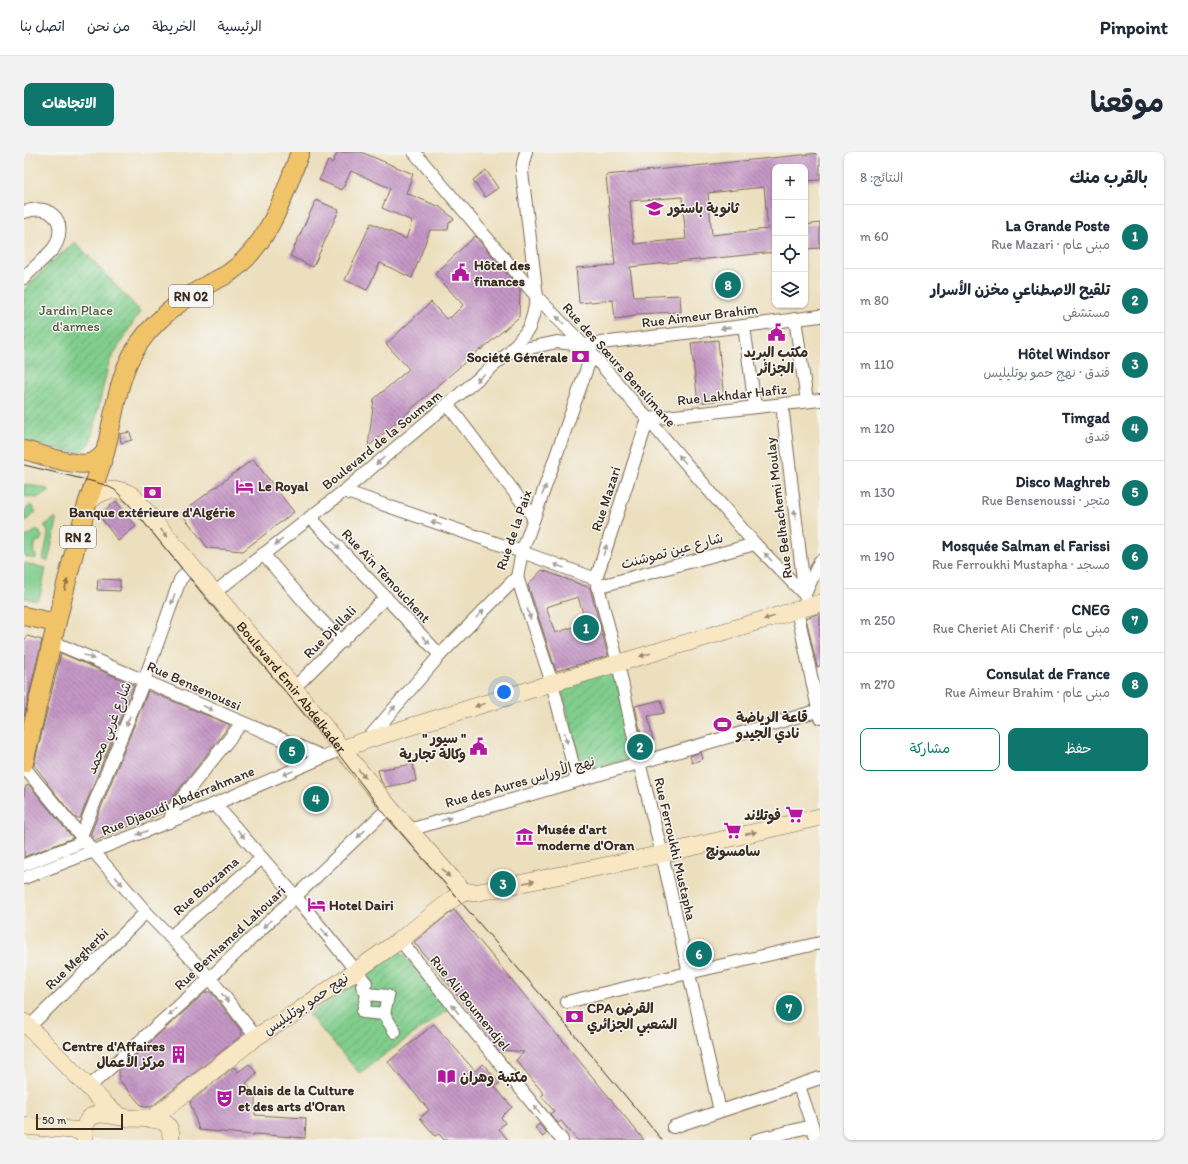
<!DOCTYPE html>
<html lang="ar">
<head>
<meta charset="utf-8">
<style>
	:root { --surface:#fff; --page:#f2f2f3; --text:#1f2937; --muted:#747a83; --line:#e0e1e3; --accent:#0f766e }
	body { margin:0; font-family:Itim,"Playpen Sans Arabic",sans-serif; background:var(--page); color:var(--text); direction:rtl }
	.controls { position:absolute; right:12px; top:12px; display:grid; overflow:hidden; border-radius:8px; box-shadow:0 1px 3px #0004 }
	.controls button { width:36px; height:36px; display:grid; place-items:center; padding:0; border:0; border-bottom:1px solid var(--line); background:var(--surface); color:var(--text); font:20px sans-serif }
	.scale { position:absolute; left:12px; bottom:10px; width:87px; box-sizing:border-box; padding-left:4px; border:2px solid #3b2a1e; border-top:0; font-size:11px; line-height:14px; white-space:nowrap; color:#3b2a1e; -webkit-text-stroke:3px #f6f6f2; paint-order:stroke }
	.you { position:absolute; left:480px; top:540px; width:14px; height:14px; margin:-10px; border:3px solid #fff; border-radius:50%; background:#1a73e8; box-shadow:0 0 0 6px #1a73e833 }
	.badge { display:grid; place-items:center; width:26px; height:26px; border-radius:50%; background:var(--accent); color:#fff; font-size:13px; font-weight:700 }
	.pin { position:absolute; translate:-50% -50%; border:2px solid #fff; box-shadow:0 1px 4px #0006 }
	.list { margin:0; padding:0; list-style:none }
	h2 { display:flex; justify-content:space-between; align-items:center; height:52px; margin:0; padding:0 16px; font-size:17px }
	h2 small { font-size:13px; font-weight:400; color:var(--muted) }
	.list li { display:grid; grid-template-columns:26px 1fr auto; gap:12px; align-items:center; box-sizing:border-box; height:64px; padding:0 16px; border-top:1px solid var(--line) }
	.list b { display:block; font-size:15px; white-space:nowrap }
	.list p { margin:0; font-size:13px; white-space:nowrap; color:var(--muted) }
	.list em { font-size:13px; font-style:normal; color:var(--muted) }
	.actions { display:flex; gap:8px; padding:12px 16px }
	.actions a { flex:1; padding:9px 0; border:1px solid var(--accent); border-radius:8px; text-align:center; font-size:14px; color:var(--accent) }
	.actions .main { background:var(--accent); color:#fff }
	.icon { flex:none; width:22px; height:22px; fill:none; stroke:currentColor; stroke-width:2; stroke-linecap:round; stroke-linejoin:round }
	.map { position:relative; flex:none; width:796px; height:988px; overflow:hidden; direction:ltr; border-radius:8px }
	header { display:flex; align-items:center; gap:24px; box-sizing:border-box; height:56px; padding:0 20px; background:var(--surface); border-bottom:1px solid var(--line) }
	header strong { font-size:19px }
	nav { display:flex; gap:22px; margin-inline-start:auto; font-size:14px }
	.intro { display:flex; align-items:center; justify-content:space-between; box-sizing:border-box; height:96px; padding:0 24px }
	h1 { margin:0; font-size:28px }
	.button { padding:10px 18px; border-radius:8px; background:var(--accent); color:#fff; font-size:14px; font-weight:700 }
	main { display:flex; gap:24px; padding:0 24px }
	aside { flex:1; background:var(--surface); border-radius:8px; box-shadow:0 1px 3px #0004 }
	.map>svg:first-child { display:block }
</style>
</head>
<body>
<header>
<strong>Pinpoint</strong>
<nav><a>الرئيسية</a><a>الخريطة</a><a>من نحن</a><a>اتصل بنا</a></nav>
</header>
<div class="intro"><h1>موقعنا</h1><a class="button">الاتجاهات</a></div>
<main>
<aside>
<h2>بالقرب منك<small>النتائج: 8</small></h2>
<ul class="list">
<li><span class="badge">1</span><div><b>La Grande Poste</b><p>مبنى عام · Rue Mazari</p></div><em>60 m</em></li>
<li><span class="badge">2</span><div><b>تلقيح الاصطناعي مخزن الأسرار</b><p>مستشفى</p></div><em>80 m</em></li>
<li><span class="badge">3</span><div><b>Hôtel Windsor</b><p>فندق · نهج حمو بوتليليس</p></div><em>110 m</em></li>
<li><span class="badge">4</span><div><b>Timgad</b><p>فندق</p></div><em>120 m</em></li>
<li><span class="badge">5</span><div><b>Disco Maghreb</b><p>متجر · Rue Bensenoussi</p></div><em>130 m</em></li>
<li><span class="badge">6</span><div><b>Mosquée Salman el Farissi</b><p>مسجد · Rue Ferroukhi Mustapha</p></div><em>190 m</em></li>
<li><span class="badge">7</span><div><b>CNEG</b><p>مبنى عام · Rue Cheriet Ali Cherif</p></div><em>250 m</em></li>
<li><span class="badge">8</span><div><b>Consulat de France</b><p>مبنى عام · Rue Aimeur Brahim</p></div><em>270 m</em></li>
</ul>
<div class="actions"><a class="main">حفظ</a><a>مشاركة</a></div>
</aside>
<div class="map">
<svg width="796" height="988" viewBox="0 0 796 988">
	<defs>
		<pattern id="garden-furrows" width="10" height="10" patternUnits="userSpaceOnUse"><rect width="10" height="10" fill="#80cd8c"/><path d="M-1 1l2-2M0 10L10 0M9 11l2-2" fill="none" stroke="#6aa772"/></pattern>
		<pattern id="building-back-hatch" width="6" height="6" patternUnits="userSpaceOnUse"><rect width="6" height="6" fill="#c496c5"/><path d="M-1 5l2 2M0 0l6 6M5-1l2 2" fill="none" stroke="#a07b9f"/></pattern>
	</defs>
	<rect width="100%" height="100%" fill="#f6f6f2"/>
	<filter id="ink" filterUnits="userSpaceOnUse"><feTurbulence type="fractalNoise" baseFrequency=".025" numOctaves="2"/><feDisplacementMap in="SourceGraphic" scale="8" xChannelSelector="R" yChannelSelector="G"/><feConvolveMatrix kernelMatrix="1 2 1 2 8 2 1 2 1" color-interpolation-filters="sRGB"/></filter>
	<filter id="wash" filterUnits="userSpaceOnUse"><feTurbulence type="fractalNoise" baseFrequency=".012" numOctaves="4" result="noise"/><feDisplacementMap in="SourceGraphic" scale="16" xChannelSelector="R" yChannelSelector="G"/><feGaussianBlur stdDeviation="0.9" result="paint"/><feColorMatrix in="noise" values="0 0 0 0 0 0 0 0 0 0 0 0 0 0 0 0 0 1.4 0 .05"/><feComposite in="paint" operator="in"/></filter>
	<g filter="url(#wash)">
		<rect width="100%" height="100%" fill="#ecdfbe"/>
		<g fill="#80cd8c" stroke="#5e7c55">
			<path d="M0,332L24,337L25,339L12,346L0,344Z"/>
			<path d="M7,353L12,360L0,370V359Z"/>
			<path d="M31,366L33,369L24,409L19,408L24,382V379L21,375V373Z"/>
			<path d="M13,378L15,379L18,385L16,389H12L9,402L12,403V406L11,407L0,404V386Z"/>
			<path d="M0,411L22,416L16,444L13,448L0,446L2,436L0,435Z"/>
		</g>
		<g fill="url(#garden-furrows)" stroke="#5e7c55">
			<path d="M51,90L116,159L85,210L66,291L55,301L0,290V138L26,111Z"/>
			<path d="M590,516L610,605L559,620L536,533Z"/>
			<path d="M375,798L426,856L335,921L285,863Z"/>
		</g>
		<g id="blocks">
			<g fill="url(#building-back-hatch)" fill-rule="evenodd">
				<path d="M314,0H337L389,22L382,41L416,55L430,67L425,71L424,78H406L388,126L356,111L343,138L321,128L347,71L382,87L388,69L358,56L366,36L327,19L318,38L295,28L304,9L308,11Z"/>
				<path d="M796,1V28L781,29V15H751V100L606,115L610,145L656,143L657,160L612,162V164L591,167L589,148L555,151L552,116L591,113L582,23ZM740,35L744,77L688,83L684,41ZM658,45L662,87L610,92L606,49Z"/>
				<path d="M462,18L474,36L461,45L449,28Z"/>
				<path d="M292,48L315,58L289,115L266,104Z"/>
				<path d="M796,71V96L781,97V73Z"/>
				<path d="M451,84L496,137L495,165L457,198L456,197L344,295L350,247L385,217L362,192L407,150L422,167L425,165L426,166L439,153L411,122Z"/>
				<path d="M694,188L700,248L674,251L667,191Z"/>
				<path d="M106,280L108,288L97,291L96,282Z"/>
				<path d="M229,307L270,360L219,399L184,396L157,361Z"/>
				<path d="M92,349L112,374L94,389L75,363Z"/>
				<path d="M518,418L566,436L584,504L532,519L504,433ZM554,445L562,471L531,481L522,455Z"/>
				<path d="M74,427L96,428V439L73,438Z"/>
				<path d="M796,461V514L793,515L782,466Z"/>
				<path d="M3,484L18,488L0,564V486L2,487Z"/>
				<path d="M37,501L110,533L56,666H51L23,631H24L10,613Z"/>
				<path d="M124,539L206,573L144,651L141,660L71,689L67,683H66Z"/>
				<path d="M637,548L640,561L624,564L629,589L619,592L611,554Z"/>
				<path d="M677,600L679,607L668,611L666,604Z"/>
				<path d="M389,612L392,629L362,635L357,629L354,618Z"/>
				<path d="M5,633L49,686L0,705V640L2,634Z"/>
				<path d="M430,758L535,885V884L620,988H553L537,969L534,971L526,962L530,959L517,944L520,942L492,908L500,900L478,898L390,790Z"/>
				<path d="M182,840H187L218,880L217,884L127,955H119L95,928V918Z"/>
				<path d="M410,872L451,919L459,912L476,931L471,935L488,955L477,965L481,971L475,977L484,988H420L415,982L411,984L396,966L405,958L364,910Z"/>
				<path d="M225,912L233,921L222,931L231,943V963L282,966L281,986L230,982V983L175,978L166,950L210,915L214,920Z"/>
				<path d="M515,972L523,981L519,985L511,976Z"/>
			</g>
		</g>
	</g>
	<g filter="url(#ink)">
		<use href="#blocks" fill-opacity="0" stroke="#796956" stroke-width="1"/>
		<g fill="none" stroke-linecap="round" stroke-linejoin="round">
			<defs>
				<g id="street">
					<path d="M390,0L513,145L568,202L731,392L781,443"/>
					<path d="M0,60C10,57 21,55 29,63C39,71 36,88 29,97C20,107 9,116 0,126"/>
					<path d="M771,167L783,249"/>
					<path d="M720,174L731,255"/>
					<path d="M486,200L533,190L560,193L720,174L796,164"/>
					<path d="M424,253L510,366"/>
					<path d="M758,253L781,444"/>
					<path d="M320,339L498,400L572,427"/>
					<path d="M286,365L416,503"/>
					<path d="M239,402L284,454L318,490"/>
					<path d="M493,425L528,531L553,628"/>
					<path d="M573,435L731,392"/>
					<path d="M190,441L320,339L486,200L505,176L509,163L513,145L498,20L499,11L502,0"/>
					<path d="M781,442L796,409"/>
					<path d="M773,458L796,566"/>
					<path d="M29,490L300,605"/>
					<path d="M270,536L362,445"/>
					<path d="M343,588L416,503L493,425L498,400L568,202"/>
					<path d="M0,615L70,700L122,760L186,826L232,885"/>
					<path d="M191,652L272,745L342,831L338,834L343,842L339,860L360,862L371,880"/>
					<path d="M145,670L150,656L218,571"/>
					<path d="M385,678L796,558"/>
					<path d="M57,684L120,529L156,428L168,414"/>
					<path d="M0,713L61,689"/>
					<path d="M0,726L191,652L318,597"/>
					<path d="M146,785L238,706"/>
					<path d="M376,788L538,988"/>
					<path d="M343,842L364,844L360,862"/>
					<path d="M543,850L664,821L796,791"/>
					<path d="M5,875L122,760"/>
					<path d="M775,934L793,988"/>
					<path d="M65,935L186,826L357,663L366,656"/>
					<path d="M696,959L638,702L615,610L594,511L572,427L624,267L796,248"/>
					<path d="M649,975L796,926"/>
					<path d="M732,988L788,974"/>
				</g>
				<g id="secondary">
					<path id="s1" d="M64,350C77,338 93,333 109,344L270,536L318,597L366,656L439,739"/>
					<path d="M318,597L343,588L528,531L796,451"/>
					<path d="M439,739L451,741L638,702L796,665"/>
					<path d="M0,870L83,954L96,964"/>
					<path d="M128,967L232,885L273,860L376,788L439,739"/>
					<path d="M0,974L59,979"/>
					<path d="M61,988C58,977 62,963 76,962C85,962 95,965 104,966C114,967 132,965 141,971C147,976 147,981 147,988"/>
				</g>
				<g id="primary">
					<path d="M0,298C17,302 49,315 65,311C72,310 76,305 81,301"/>
					<path d="M0,464L32,471"/>
					<path d="M0,611C19,529 37,447 59,367C64,344 75,323 81,300C89,270 93,230 108,203C125,171 156,149 186,131C192,128 199,125 205,121C245,93 260,44 276,0"/>
				</g>
			</defs>
			<use href="#street" stroke="#796956" stroke-width="14"/>
			<use href="#secondary" stroke="#796956" stroke-width="18"/>
			<use href="#primary" stroke="#796956" stroke-width="20"/>
			<use href="#street" stroke="#fff" stroke-width="12"/>
			<use href="#secondary" stroke="#f9e7c3" stroke-width="17"/>
			<use href="#primary" stroke="#f1c369" stroke-width="18"/>
			<path stroke="#3b2a1e" stroke-width="1" d="M0,313L71,330L81,333L91,338L109,357L195,462L312,599L360,661L529,857L638,988"/>
		</g>
		<defs><path id="oneway-solid" d="M-6-.8H1V-3.2L6.5 0L1 3.2V.8H-6Z"/></defs>
		<g fill="#a79f9a">
			<use href="#oneway-solid" transform="translate(536 168) rotate(-135)"/>
			<use href="#oneway-solid" transform="translate(702 176) rotate(173)"/>
			<use href="#oneway-solid" transform="translate(456 226) rotate(140)"/>
			<use href="#oneway-solid" transform="translate(658 307) rotate(-131)"/>
			<use href="#oneway-solid" transform="translate(356 309) rotate(140)"/>
			<use href="#oneway-solid" transform="translate(520 338) rotate(-70)"/>
			<use href="#oneway-solid" transform="translate(771 363) rotate(-97)"/>
			<use href="#oneway-solid" transform="translate(412 371) rotate(-161)"/>
			<use href="#oneway-solid" transform="translate(255 390) rotate(141)"/>
			<use href="#oneway-solid" transform="translate(312 393) rotate(46)"/>
			<use href="#oneway-solid" transform="translate(581 398) rotate(-72)"/>
			<use href="#oneway-solid" transform="translate(744 405) rotate(-134)"/>
			<use href="#oneway-solid" transform="translate(535 414) rotate(-160)"/>
			<use href="#oneway-solid" transform="translate(149 447) rotate(109)"/>
			<use href="#oneway-solid" transform="translate(456 462) rotate(-45)"/>
			<use href="#oneway-solid" transform="translate(505 462) rotate(72)"/>
			<use href="#oneway-solid" transform="translate(402 488) rotate(47)"/>
			<use href="#oneway-solid" transform="translate(65 505) rotate(23)"/>
			<use href="#oneway-solid" transform="translate(184 556) rotate(24)"/>
			<use href="#oneway-solid" transform="translate(368 558) rotate(-49)"/>
			<use href="#oneway-solid" transform="translate(104 569) rotate(112)"/>
			<use href="#oneway-solid" transform="translate(542 586) rotate(75)"/>
			<use href="#oneway-solid" transform="translate(264 621) rotate(157)"/>
			<use href="#oneway-solid" transform="translate(422 667) rotate(-16)"/>
			<use href="#oneway-solid" transform="translate(118 681) rotate(159)"/>
			<use href="#oneway-solid" transform="translate(217 682) rotate(50)"/>
			<use href="#oneway-solid" transform="translate(337 682) rotate(136)"/>
			<use href="#oneway-solid" transform="translate(95 729) rotate(49)"/>
			<use href="#oneway-solid" transform="translate(243 772) rotate(137)"/>
			<use href="#oneway-solid" transform="translate(301 781) rotate(51)"/>
			<use href="#oneway-solid" transform="translate(201 846) rotate(52)"/>
			<use href="#oneway-solid" transform="translate(431 857) rotate(-129)"/>
			<use href="#oneway-solid" transform="translate(148 860) rotate(138)"/>
			<use href="#oneway-solid" transform="translate(513 958) rotate(-129)"/>
		</g>
		<g fill="#9a8870">
			<use href="#oneway-solid" transform="translate(140 381) rotate(50)"/>
			<use href="#oneway-solid" transform="translate(745 466) rotate(164)"/>
			<use href="#oneway-solid" transform="translate(621 503) rotate(164)"/>
			<use href="#oneway-solid" transform="translate(456 553) rotate(163)"/>
			<use href="#oneway-solid" transform="translate(338 622) rotate(51)"/>
			<use href="#oneway-solid" transform="translate(727 681) rotate(-13)"/>
			<use href="#oneway-solid" transform="translate(422 721) rotate(49)"/>
			<use href="#oneway-solid" transform="translate(505 730) rotate(-11)"/>
		</g>
		<use fill="#8d6f40" href="#oneway-solid" transform="translate(42 433) rotate(-76)"/>
	</g>
	<defs>
		<symbol id="school-bare" viewBox="-9 -9 18 18"><path d="M0-5L7-2L0 1L-7-2ZM-4 1L0 2.5L4 1V4Q0 6-4 4Z" fill="#b5179e" stroke="#f6f6f2" stroke-width="2.5" paint-order="stroke"/></symbol>
		<symbol id="civic-bare" viewBox="-9 -9 18 18"><path d="M-.6-6.5H3V-4.5H.6V-3L4-1V1h2V6H-6V1h2V-1L-.6-3ZM-1.2 2.5V6h2.4V2.5Z" fill="#b5179e" stroke="#f6f6f2" stroke-width="2.5" paint-order="stroke"/></symbol>
		<symbol id="bank-bare" viewBox="-9 -9 18 18"><path d="M-6-4H6V4H-6ZM0-2.3a2.3 2.3 0 1 0 0 4.6a2.3 2.3 0 1 0 0-4.6Z" fill="#b5179e" stroke="#f6f6f2" stroke-width="2.5" paint-order="stroke"/></symbol>
		<symbol id="hotel-bare" viewBox="-9 -9 18 18"><path d="M-6-4.5h1.5V1H6V5H4.5V3h-9V5H-6ZM-4 0a1.8 1.8 0 1 1 3.6 0ZM.5 0V-2.5h3Q6-2.5 6 0Z" fill="#b5179e" stroke="#f6f6f2" stroke-width="2.5" paint-order="stroke"/></symbol>
		<symbol id="stadium-bare" viewBox="-9 -9 18 18"><path d="M0-5a6.5 5 0 1 0 0 10a6.5 5 0 1 0 0-10ZM-3.5-1.8h7v3.6h-7Z" fill="#b5179e" stroke="#f6f6f2" stroke-width="2.5" paint-order="stroke"/></symbol>
		<symbol id="supermarket-bare" viewBox="-9 -9 18 18"><path d="M-6-5.5h2.5l.6 2H6L4.5 2H-2.5L-4.4-4H-6ZM-1.5 3.2a1.3 1.3 0 1 0 .1 0ZM3 3.2a1.3 1.3 0 1 0 .1 0Z" fill="#b5179e" stroke="#f6f6f2" stroke-width="2.5" paint-order="stroke"/></symbol>
		<symbol id="museum-bare" viewBox="-9 -9 18 18"><path d="M0-6L6-3V-2H-6V-3ZM-5-1h2V3h-2ZM-1-1h2V3h-2ZM3-1h2V3H3ZM-6 4H6V6H-6Z" fill="#b5179e" stroke="#f6f6f2" stroke-width="2.5" paint-order="stroke"/></symbol>
		<symbol id="building-bare" viewBox="-9 -9 18 18"><path d="M-4-6H4V6H1V3H-1V6H-4ZM-2.5-4.3h1.7v1.8h-1.7ZM.8-4.3h1.7v1.8H.8ZM-2.5-1h1.7V.8h-1.7ZM.8-1h1.7V.8H.8Z" fill="#b5179e" stroke="#f6f6f2" stroke-width="2.5" paint-order="stroke"/></symbol>
		<symbol id="library-bare" viewBox="-9 -9 18 18"><path d="M-6-4Q-3-5.5-.7-3.5V5Q-3 3-6 4ZM6-4Q3-5.5 .7-3.5V5Q3 3 6 4Z" fill="#b5179e" stroke="#f6f6f2" stroke-width="2.5" paint-order="stroke"/></symbol>
		<symbol id="theatre-bare" viewBox="-9 -9 18 18"><path d="M-5-5.5Q0-4 5-5.5V0Q5 5 0 6Q-5 5-5 0ZM-3.3-2.5H-1v1.5H-3.3ZM1-2.5H3.3v1.5H1ZM-2.8 1Q0 5.5 2.8 1Z" fill="#b5179e" stroke="#f6f6f2" stroke-width="2.5" paint-order="stroke"/></symbol>
	</defs>
	<g fill-rule="evenodd">
		<use href="#school-bare" x="618" y="44" width="25" height="25"/>
		<use href="#civic-bare" x="424" y="108" width="25" height="25"/>
		<use href="#civic-bare" x="740" y="168" width="25" height="25"/>
		<use href="#bank-bare" x="544" y="192" width="25" height="25"/>
		<use href="#hotel-bare" x="208" y="322" width="25" height="25"/>
		<use href="#bank-bare" x="116" y="328" width="25" height="25"/>
		<use href="#stadium-bare" x="686" y="560" width="25" height="25"/>
		<use href="#civic-bare" x="442" y="582" width="25" height="25"/>
		<use href="#supermarket-bare" x="758" y="650" width="25" height="25"/>
		<use href="#supermarket-bare" x="696" y="666" width="25" height="25"/>
		<use href="#museum-bare" x="488" y="672" width="25" height="25"/>
		<use href="#hotel-bare" x="280" y="740" width="25" height="25"/>
		<use href="#bank-bare" x="538" y="852" width="25" height="25"/>
		<use href="#building-bare" x="142" y="890" width="25" height="25"/>
		<use href="#library-bare" x="410" y="912" width="25" height="25"/>
		<use href="#theatre-bare" x="188" y="934" width="25" height="25"/>
	</g>
	<g text-anchor="middle" dominant-baseline="central" stroke-width="3" stroke-linejoin="round" paint-order="stroke">
		<g fill="#f6f6f2" stroke="#73675e" stroke-width="1">
			<rect x="145" y="133" width="44" height="22" rx="3"/>
			<rect x="36" y="374" width="36" height="22" rx="3"/>
		</g>
		<g font-size="13" font-weight="bold" fill="#3b2a1e">
			<text x="167" y="144">RN 02</text>
			<text x="54" y="385">RN 2</text>
		</g>
		<g font-size="14" font-weight="bold" fill="#3b2a1e" stroke="#f6f6f2" text-anchor="start">
			<text x="644" y="56">ثانوية باستور</text>
			<text x="450" y="113">Hôtel des<tspan x="450" dy="16">finances</tspan></text>
			<text x="752" y="200" text-anchor="middle">مكتب البريد<tspan x="752" dy="16">الجزائر</tspan></text>
			<text x="544" y="205" text-anchor="end">Société Générale</text>
			<text x="234" y="334">Le Royal</text>
			<text x="128" y="360" text-anchor="middle">Banque extérieure d'Algérie</text>
			<text x="712" y="565">قاعة الرياضة<tspan x="712" dy="16">نادي الجيدو</tspan></text>
			<text x="442" y="586" text-anchor="end">" سيور "<tspan x="442" dy="16">وكالة تجارية</tspan></text>
			<text x="757" y="663" text-anchor="end">فوتلاند</text>
			<text x="513" y="677">Musée d'art<tspan x="513" dy="16">moderne d'Oran</tspan></text>
			<text x="709" y="699" text-anchor="middle">سامسونج</text>
			<text x="305" y="753">Hotel Dairi</text>
			<text x="563" y="856">CPA القرض<tspan x="563" dy="16">الشعبي الجزائري</tspan></text>
			<text x="141" y="894" text-anchor="end">Centre d'Affaires<tspan x="141" dy="16">مركز الأعمال</tspan></text>
			<text x="436" y="925">مكتبة وهران</text>
			<text x="214" y="938">Palais de la Culture<tspan x="214" dy="16">et des arts d'Oran</tspan></text>
		</g>
		<g font-size="14" fill="#505b3f" stroke="#f6f6f2">
			<text x="52" y="158">Jardin Place<tspan x="52" dy="16">d'armes</tspan></text>
		</g>
		<g font-size="14" fill="#3b2a1e" stroke="#f6f6f2">
			<text transform="translate(676 164) rotate(-7)">Rue Aimeur Brahim</text>
			<text transform="translate(595 213) rotate(48)">Rue des Sœurs Benslimane</text>
			<text transform="translate(708 243) rotate(-6)">Rue Lakhdar Hafiz</text>
			<text transform="translate(358 288) rotate(-39)">Boulevard de la Soumam</text>
			<text transform="translate(582 347) rotate(-72)">Rue Mazari</text>
			<text transform="translate(755 356) rotate(-97)">Rue Belhachemi Moulay</text>
			<text transform="translate(490 378) rotate(-71)">Rue de la Paix</text>
			<text transform="translate(648 399) rotate(-15)">شارع عين تموشنت</text>
			<text transform="translate(362 424) rotate(47)">Rue Aïn Témouchent</text>
			<text transform="translate(306 480) rotate(-45)">Rue Djellali</text>
			<text transform="translate(170 534) rotate(24)">Rue Bensenoussi</text>
			<text stroke="none"><textPath href="#s1" startOffset="298">Boulevard Emir Abdelkader</textPath></text>
			<text transform="translate(85 576) rotate(-68)">شارع غربي محمد</text>
			<text transform="translate(496 630) rotate(-16)">Rue des Aures نهج الأوراس</text>
			<text transform="translate(154 649) rotate(-22)">Rue Djaoudi Abderrahmane</text>
			<text transform="translate(651 697) rotate(77)">Rue Ferroukhi Mustapha</text>
			<text transform="translate(182 734) rotate(-41)">Rue Bouzama</text>
			<text transform="translate(206 786) rotate(-43)">Rue Benhamed Lahouari</text>
			<text transform="translate(53 807) rotate(-44)">Rue Megherbi</text>
			<text transform="translate(446 851) rotate(51)">Rue Ali Boumendjel</text>
			<text transform="translate(282 852) rotate(-34)">نهج حمو بوتليليس</text>
		</g>
	</g>
</svg>
<div class="controls">
<button>+</button>
<button>−</button>
<button><svg class="icon" aria-label="locate" viewBox="0 0 24 24"><circle cx="12" cy="12" r="6"/><path d="M12 2v4M12 18v4M2 12h4M18 12h4"/></svg></button>
<button><svg class="icon" aria-label="layers" viewBox="0 0 24 24"><path d="M12 4l9 5-9 5-9-5zM3 14l9 5 9-5"/></svg></button>
</div>
<div class="scale">50 m</div>
<div class="you"></div>
<div class="pin badge" style="left:562px;top:476px">1</div>
<div class="pin badge" style="left:616px;top:595px">2</div>
<div class="pin badge" style="left:479px;top:732px">3</div>
<div class="pin badge" style="left:292px;top:647px">4</div>
<div class="pin badge" style="left:268px;top:599px">5</div>
<div class="pin badge" style="left:675px;top:802px">6</div>
<div class="pin badge" style="left:765px;top:856px">7</div>
<div class="pin badge" style="left:704px;top:133px">8</div>
</div>
</main>
</body>
</html>
